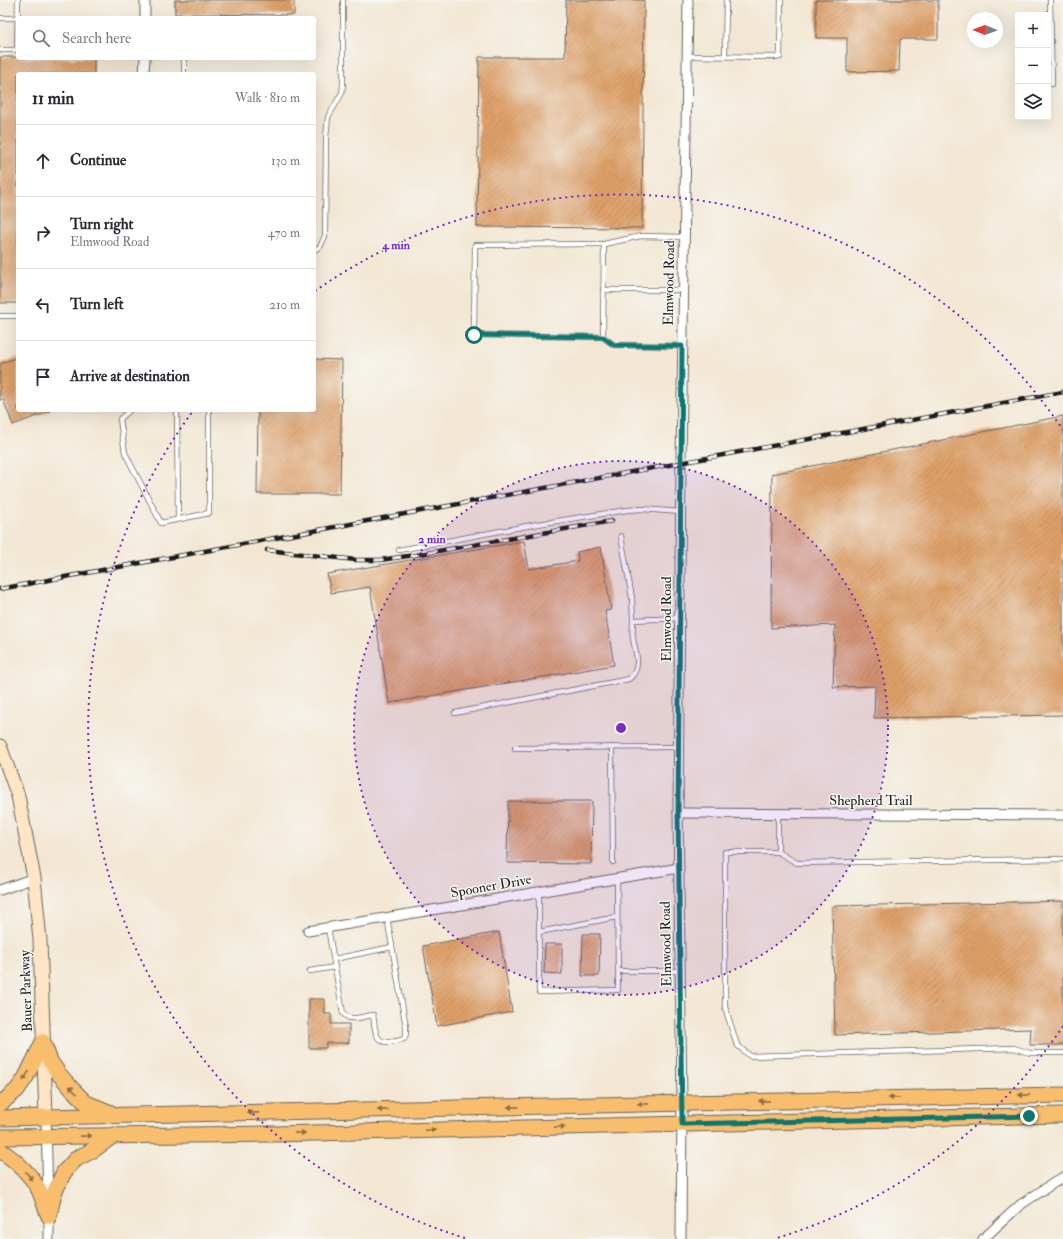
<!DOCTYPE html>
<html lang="en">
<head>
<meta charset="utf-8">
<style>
	:root { --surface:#fff; --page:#f7f7f7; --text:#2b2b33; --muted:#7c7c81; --line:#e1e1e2 }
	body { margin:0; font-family:"IM FELL Double Pica",serif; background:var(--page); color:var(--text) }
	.controls { position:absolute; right:12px; top:12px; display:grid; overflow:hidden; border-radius:4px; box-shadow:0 4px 16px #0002 }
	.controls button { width:36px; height:36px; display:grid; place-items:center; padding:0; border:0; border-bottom:1px solid var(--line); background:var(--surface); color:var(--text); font:20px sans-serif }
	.compass { position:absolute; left:967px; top:12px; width:36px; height:36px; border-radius:50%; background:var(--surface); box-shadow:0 4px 16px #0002; rotate:271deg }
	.stop { position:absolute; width:12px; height:12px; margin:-9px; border:3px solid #0f766e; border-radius:50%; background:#fff }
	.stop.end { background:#0f766e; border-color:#fff; box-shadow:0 1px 4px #0008 }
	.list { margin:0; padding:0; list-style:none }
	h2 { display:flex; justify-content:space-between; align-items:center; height:52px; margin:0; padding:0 16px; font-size:17px }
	h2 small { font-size:13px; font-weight:400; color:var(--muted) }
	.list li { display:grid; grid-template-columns:26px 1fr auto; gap:12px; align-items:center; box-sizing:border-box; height:72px; padding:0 16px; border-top:1px solid var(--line) }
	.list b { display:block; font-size:15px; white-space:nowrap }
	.list p { margin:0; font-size:13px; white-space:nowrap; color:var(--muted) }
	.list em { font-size:13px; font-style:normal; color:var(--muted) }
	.icon { flex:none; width:22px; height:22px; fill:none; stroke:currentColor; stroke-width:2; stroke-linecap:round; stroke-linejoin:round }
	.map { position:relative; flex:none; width:1063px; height:1239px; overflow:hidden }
	.search { position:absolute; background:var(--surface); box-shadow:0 4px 16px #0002; left:16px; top:16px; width:300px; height:44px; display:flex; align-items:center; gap:10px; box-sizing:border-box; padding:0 14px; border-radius:4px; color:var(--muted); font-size:15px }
	.panel { position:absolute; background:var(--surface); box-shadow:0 4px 16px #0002; left:16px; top:72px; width:300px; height:340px; border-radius:4px }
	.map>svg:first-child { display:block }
</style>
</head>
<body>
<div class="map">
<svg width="1063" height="1239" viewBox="0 0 1063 1239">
	<defs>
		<pattern id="building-hatch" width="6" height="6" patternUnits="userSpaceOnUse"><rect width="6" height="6" fill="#dfa069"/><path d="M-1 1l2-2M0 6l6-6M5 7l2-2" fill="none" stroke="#b48256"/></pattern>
	</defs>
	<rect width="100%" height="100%" fill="#f6f6f2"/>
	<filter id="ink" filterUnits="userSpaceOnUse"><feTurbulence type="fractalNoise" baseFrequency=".025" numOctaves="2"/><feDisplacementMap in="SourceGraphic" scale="8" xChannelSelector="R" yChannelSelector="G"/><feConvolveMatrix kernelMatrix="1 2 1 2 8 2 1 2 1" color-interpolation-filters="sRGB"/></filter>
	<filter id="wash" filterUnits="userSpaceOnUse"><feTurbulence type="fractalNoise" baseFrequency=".012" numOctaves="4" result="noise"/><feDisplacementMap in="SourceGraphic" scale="16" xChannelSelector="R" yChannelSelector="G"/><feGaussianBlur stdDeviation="0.9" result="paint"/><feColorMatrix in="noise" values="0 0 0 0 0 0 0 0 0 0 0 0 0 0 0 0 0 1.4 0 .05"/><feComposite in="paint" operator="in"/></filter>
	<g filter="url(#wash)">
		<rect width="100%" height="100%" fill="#f3e7d3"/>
		<g id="blocks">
			<g fill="url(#building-hatch)">
				<path d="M175,0H294V15L175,14Z"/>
				<path d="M566,0H644L642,228L477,227L479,57H565Z"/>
				<path d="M816,0H938V39H900L899,71L847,72V38H816Z"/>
				<path d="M0,57H18V58H94V74H18V303H0Z"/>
				<path d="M18,357V410L50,411L13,425L3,399L0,400V364Z"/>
				<path d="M314,359L342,360L340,494H257L258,410H314Z"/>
				<path d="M1063,416V715L874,718L875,686L833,687L835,625L771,628L772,474Z"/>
				<path d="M524,541L529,569L578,561L577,552L601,547L611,610L605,611L614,665L389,703L370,587L331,593L327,574Z"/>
				<path d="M508,801H592L591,864L507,863Z"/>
				<path d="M1063,901V1045H1030L1031,1029L835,1035L832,906Z"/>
				<path d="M499,932L512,1012L437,1026L423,946Z"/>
				<path d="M583,934H600L599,976H582Z"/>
				<path d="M545,944H562V974L544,973Z"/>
				<path d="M309,999H325V1014H331V1024H349V1043H326V1048H309Z"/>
			</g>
		</g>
	</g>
	<g filter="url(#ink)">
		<use href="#blocks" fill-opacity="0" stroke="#67635c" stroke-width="1"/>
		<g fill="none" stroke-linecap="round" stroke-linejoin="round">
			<defs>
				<g id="lane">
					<path d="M18,0L17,50H18"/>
					<path d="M1050,0L1052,84"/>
					<path d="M0,18H18"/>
					<path d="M0,50H17"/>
					<path d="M687,56L780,57L781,0"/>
					<path d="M725,56L726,0"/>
					<path d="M184,74V58"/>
					<path d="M314,250L320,247L325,236L326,138L328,117L342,93L343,85V0"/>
					<path d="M603,290H683"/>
					<path d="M0,316H18"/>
					<path d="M603,337L604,244"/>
					<path d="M683,346L614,345L603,337L474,335L475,245L604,244L641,236L684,237"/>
					<path d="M130,410L120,419L125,453L161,523L209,513V410"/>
					<path d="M177,410L178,519"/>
					<path d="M621,536L632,598L633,620"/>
					<path d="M399,550L532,525L627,510L642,509L681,512"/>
					<path d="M455,713L629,679C642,668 636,654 633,639C632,633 633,626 633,620L680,618"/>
					<path d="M612,747L613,862"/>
					<path d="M515,748L679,747"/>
					<path d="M778,852V813"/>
					<path d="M1063,859L797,863L778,852H725V1007L737,1045L750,1056L1014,1048L1030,1053H1063"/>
					<path d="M617,879L618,971H681"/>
					<path d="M539,892V992L618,990V971"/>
					<path d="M328,928L343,1013C350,1023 363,1016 373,1015C375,1026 374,1043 388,1042C394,1042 399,1041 404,1039L406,1034V1027L387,917"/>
					<path d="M539,932L617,917"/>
					<path d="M334,959L392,947"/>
					<path d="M310,971L335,967"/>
				</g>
				<g id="street">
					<path d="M145,18V0"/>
					<path d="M144,74L145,58"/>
					<path d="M678,813L1063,815"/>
					<path d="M0,890L34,878"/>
					<path d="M308,931L679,868"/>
					<path d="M46,1118L48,1200"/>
					<path d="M49,1212V1239"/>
					<path d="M681,1239L682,1103L678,813L681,462L688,0"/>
					<path d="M983,1239L1020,1205L1063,1177"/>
				</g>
				<path id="secondary" d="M0,746L18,796L34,878L40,940L46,1118"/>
				<g id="primary">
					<path d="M43,1042L50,1061L59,1074L72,1089L86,1103L111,1113"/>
					<path d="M0,1104L17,1090L26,1077L43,1042"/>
					<path d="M0,1118L1063,1095"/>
					<path d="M0,1137L273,1134L1063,1115"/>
					<path d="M0,1150C15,1160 30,1173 39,1190C43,1198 45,1208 49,1216"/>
					<path d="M49,1216L54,1193L64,1172L76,1159L95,1149L114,1135"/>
				</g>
			</defs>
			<use href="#lane" stroke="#67635c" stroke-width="6"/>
			<use href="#street" stroke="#67635c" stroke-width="11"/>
			<use href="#secondary" stroke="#67635c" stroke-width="15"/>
			<use href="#primary" stroke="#67635c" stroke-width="17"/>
			<use href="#lane" stroke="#fff" stroke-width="4.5"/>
			<use href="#street" stroke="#fff" stroke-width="9"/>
			<use href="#secondary" stroke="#fde5c5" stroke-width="13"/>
			<use href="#primary" stroke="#f9be6d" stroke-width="15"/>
			<defs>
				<g id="rail">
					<path d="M267,550L356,560H380L415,555L612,521"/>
					<path d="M0,589L1063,392"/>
				</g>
			</defs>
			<use href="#rail" stroke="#1c1c1c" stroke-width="4.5"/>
			<use href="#rail" stroke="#f6f6f2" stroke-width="3" stroke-dasharray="9" stroke-linecap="butt"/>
		</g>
		<defs><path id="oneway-solid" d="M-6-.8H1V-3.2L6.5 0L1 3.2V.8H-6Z"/></defs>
		<g fill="#8a6d44">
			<use href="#oneway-solid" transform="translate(26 1076) rotate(121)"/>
			<use href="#oneway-solid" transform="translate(73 1090) rotate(-134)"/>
			<use href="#oneway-solid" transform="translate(1024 1095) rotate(179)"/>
			<use href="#oneway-solid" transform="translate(894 1098) rotate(179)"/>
			<use href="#oneway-solid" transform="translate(764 1101) rotate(179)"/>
			<use href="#oneway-solid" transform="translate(643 1104) rotate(179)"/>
			<use href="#oneway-solid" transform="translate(513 1107) rotate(179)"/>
			<use href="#oneway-solid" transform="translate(383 1110) rotate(179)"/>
			<use href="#oneway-solid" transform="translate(253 1113) rotate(179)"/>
			<use href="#oneway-solid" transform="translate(560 1127) rotate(-1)"/>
			<use href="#oneway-solid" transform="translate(430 1130) rotate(-1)"/>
			<use href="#oneway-solid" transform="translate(300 1133) rotate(-1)"/>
			<use href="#oneway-solid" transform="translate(86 1136) rotate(-1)"/>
			<use href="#oneway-solid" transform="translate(29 1176) rotate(52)"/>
		</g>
	</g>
	<g fill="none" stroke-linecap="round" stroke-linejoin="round" filter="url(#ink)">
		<path stroke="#0f766e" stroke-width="5" d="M474,335L603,337L614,345L682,346L678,813L682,1124L1029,1116"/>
	</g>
	<circle cx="621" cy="728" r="267" fill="#7b2cbf" fill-opacity=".12"/>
	<g fill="none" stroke="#7b2cbf" stroke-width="2" stroke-dasharray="2 4">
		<circle cx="621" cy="728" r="267"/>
		<path d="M1063 1026A533 533 0 0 1 777 1238M465 1238A533 533 0 0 1 193 411M315 291A533 533 0 0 1 1063 430"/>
	</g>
	<g text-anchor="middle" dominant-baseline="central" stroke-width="3" stroke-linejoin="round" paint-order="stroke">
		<g font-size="14" fill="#1c1c1c" stroke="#f6f6f2">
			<text transform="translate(669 283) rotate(-89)">Elmwood Road</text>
			<text transform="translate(666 619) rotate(-90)">Elmwood Road</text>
			<text x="871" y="800">Shepherd Trail</text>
			<text transform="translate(491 886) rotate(-10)">Spooner Drive</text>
			<text transform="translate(666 944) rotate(-91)">Elmwood Road</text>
			<text transform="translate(26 991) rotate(-92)">Bauer Parkway</text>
		</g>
	</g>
	<circle cx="621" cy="728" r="6" fill="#7b2cbf" stroke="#f6f6f2" stroke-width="2"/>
	<g font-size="12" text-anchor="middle" font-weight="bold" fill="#7b2cbf" stroke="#f6f6f2" stroke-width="3" stroke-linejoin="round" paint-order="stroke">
		<text x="396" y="249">4 min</text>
		<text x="432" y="543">2 min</text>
	</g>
</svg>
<div class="controls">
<button>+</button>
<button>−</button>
<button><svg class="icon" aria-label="layers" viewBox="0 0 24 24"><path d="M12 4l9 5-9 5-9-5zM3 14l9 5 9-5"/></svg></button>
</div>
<svg class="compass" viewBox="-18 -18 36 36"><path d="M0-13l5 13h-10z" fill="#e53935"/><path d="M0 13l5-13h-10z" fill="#7c7c81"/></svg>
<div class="stop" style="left:474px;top:335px"></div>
<div class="stop end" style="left:1029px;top:1116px"></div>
<div class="search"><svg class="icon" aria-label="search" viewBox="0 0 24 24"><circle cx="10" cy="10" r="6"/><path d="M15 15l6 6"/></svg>Search here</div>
<section class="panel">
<h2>11 min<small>Walk · 810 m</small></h2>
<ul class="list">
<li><svg class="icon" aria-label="ahead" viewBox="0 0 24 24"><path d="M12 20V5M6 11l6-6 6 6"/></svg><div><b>Continue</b></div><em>130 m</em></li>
<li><svg class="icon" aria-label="right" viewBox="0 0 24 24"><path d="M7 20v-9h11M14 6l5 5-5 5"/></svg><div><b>Turn right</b><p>Elmwood Road</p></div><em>470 m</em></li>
<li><svg class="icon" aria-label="left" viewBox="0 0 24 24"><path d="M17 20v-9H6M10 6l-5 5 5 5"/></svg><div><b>Turn left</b></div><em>210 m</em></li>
<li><svg class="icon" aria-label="arrive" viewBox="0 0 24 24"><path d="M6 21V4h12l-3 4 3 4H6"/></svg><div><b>Arrive at destination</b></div></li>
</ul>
</section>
</div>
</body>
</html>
